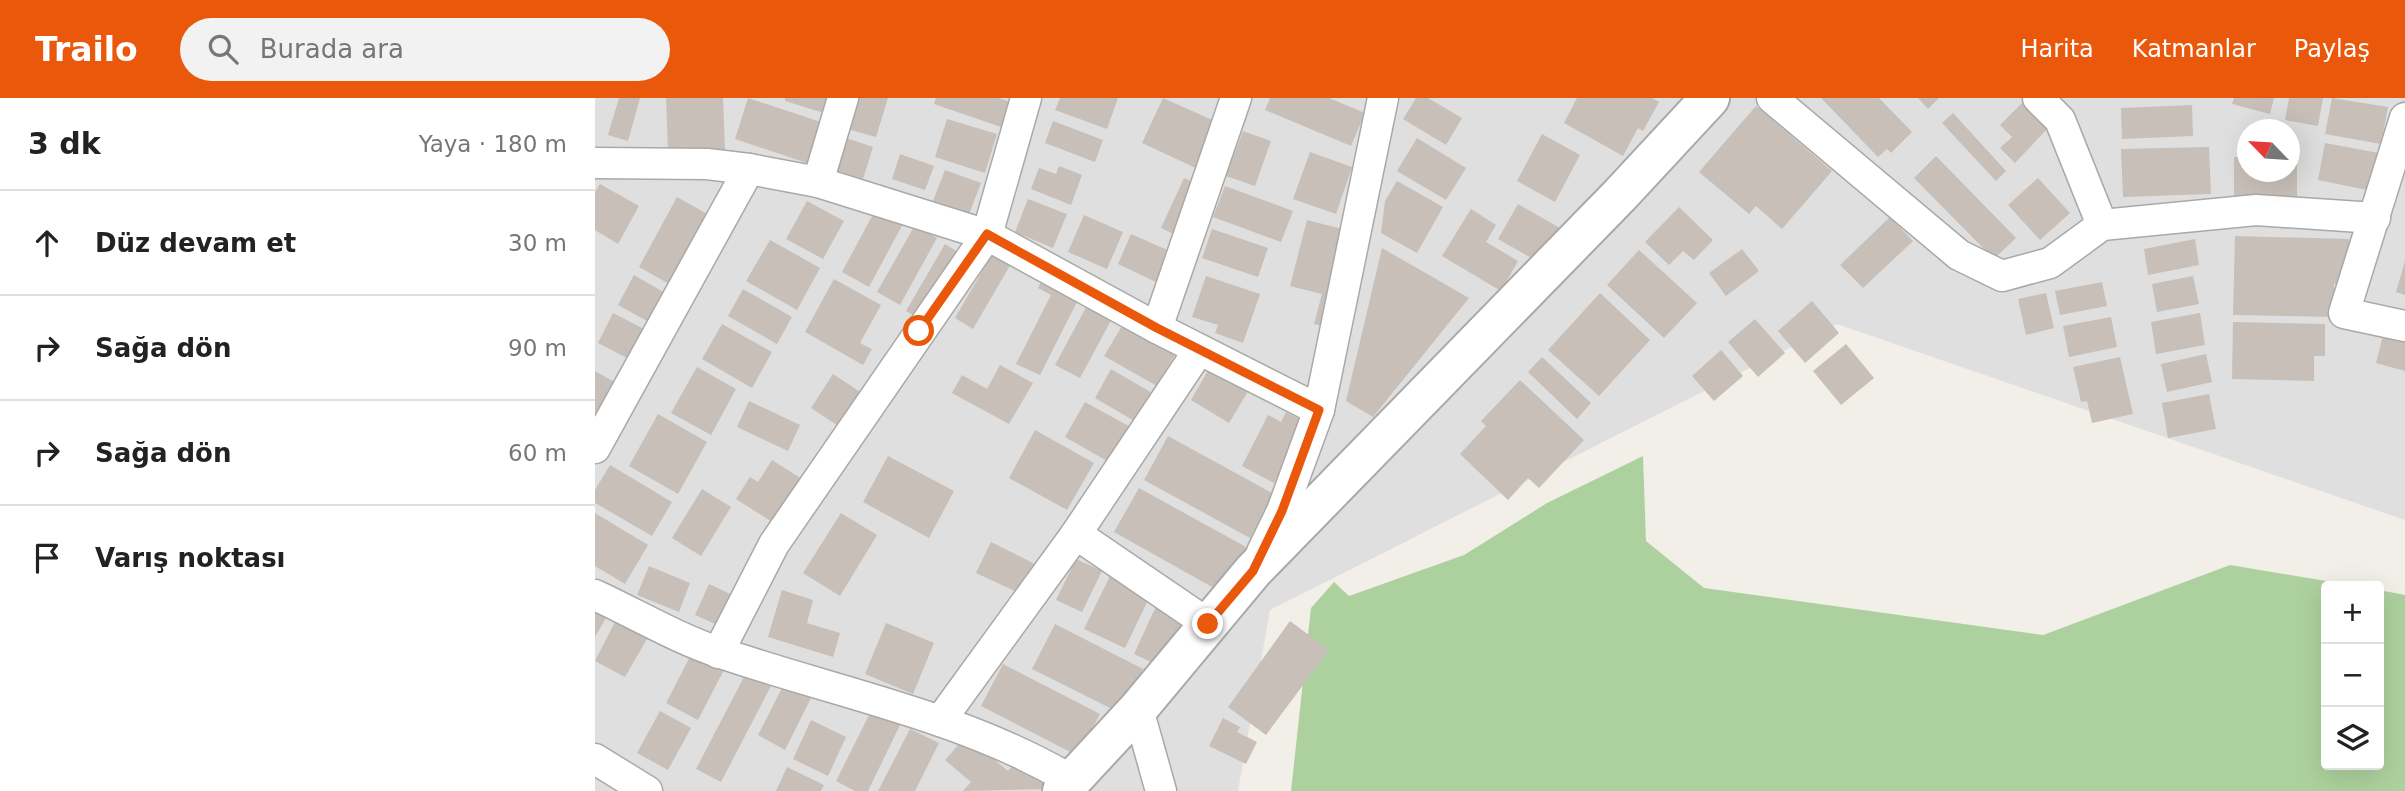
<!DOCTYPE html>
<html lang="tr">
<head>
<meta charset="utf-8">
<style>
	:root { --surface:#fff; --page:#f2f2f2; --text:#222; --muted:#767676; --line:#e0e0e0; --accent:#ea580c }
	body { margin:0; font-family:"DejaVu Sans",sans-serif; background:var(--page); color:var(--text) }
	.controls { position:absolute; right:21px; bottom:21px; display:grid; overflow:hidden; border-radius:7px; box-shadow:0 7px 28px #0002 }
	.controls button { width:63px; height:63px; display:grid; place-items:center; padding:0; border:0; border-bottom:2px solid var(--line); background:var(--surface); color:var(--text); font:35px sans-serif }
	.compass { position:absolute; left:1642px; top:21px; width:63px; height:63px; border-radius:50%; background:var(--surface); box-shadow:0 7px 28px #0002; rotate:295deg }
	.stop { position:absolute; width:21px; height:21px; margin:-16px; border:5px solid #ea580c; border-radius:50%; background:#fff }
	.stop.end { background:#ea580c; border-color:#fff; box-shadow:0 2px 7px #0008 }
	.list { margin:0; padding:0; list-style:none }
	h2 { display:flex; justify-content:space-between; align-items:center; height:91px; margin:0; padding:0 28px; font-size:30px }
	h2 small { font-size:23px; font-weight:400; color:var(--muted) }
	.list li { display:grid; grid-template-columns:46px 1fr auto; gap:21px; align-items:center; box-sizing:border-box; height:105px; padding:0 28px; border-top:2px solid var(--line) }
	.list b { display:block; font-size:26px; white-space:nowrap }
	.list em { font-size:23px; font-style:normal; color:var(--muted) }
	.icon { flex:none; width:38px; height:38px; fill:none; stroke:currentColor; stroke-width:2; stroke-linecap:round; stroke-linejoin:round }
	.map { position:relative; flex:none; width:1810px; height:693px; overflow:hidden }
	header { display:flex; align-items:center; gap:42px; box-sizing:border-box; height:98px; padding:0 35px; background:var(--accent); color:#fff }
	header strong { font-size:33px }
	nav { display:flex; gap:38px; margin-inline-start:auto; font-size:24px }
	.search { width:490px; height:63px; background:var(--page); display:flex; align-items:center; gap:18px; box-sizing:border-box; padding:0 24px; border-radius:38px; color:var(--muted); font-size:26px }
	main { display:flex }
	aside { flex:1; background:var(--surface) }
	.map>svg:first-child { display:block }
</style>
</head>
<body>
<header>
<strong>Trailo</strong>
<div class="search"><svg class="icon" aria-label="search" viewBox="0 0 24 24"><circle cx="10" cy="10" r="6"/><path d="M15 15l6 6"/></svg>Burada ara</div>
<nav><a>Harita</a><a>Katmanlar</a><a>Paylaş</a></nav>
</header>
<main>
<aside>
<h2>3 dk<small>Yaya · 180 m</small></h2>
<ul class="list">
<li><svg class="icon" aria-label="ahead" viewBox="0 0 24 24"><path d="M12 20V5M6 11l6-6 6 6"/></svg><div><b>Düz devam et</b></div><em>30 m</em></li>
<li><svg class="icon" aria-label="right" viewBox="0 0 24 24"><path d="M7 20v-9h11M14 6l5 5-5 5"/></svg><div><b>Sağa dön</b></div><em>90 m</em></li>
<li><svg class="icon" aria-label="right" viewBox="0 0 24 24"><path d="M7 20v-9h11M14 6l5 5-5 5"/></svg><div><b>Sağa dön</b></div><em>60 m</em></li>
<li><svg class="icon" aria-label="arrive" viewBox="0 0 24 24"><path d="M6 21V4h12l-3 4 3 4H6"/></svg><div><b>Varış noktası</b></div></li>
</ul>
</aside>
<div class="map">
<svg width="1810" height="693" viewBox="0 0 1810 693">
	<rect width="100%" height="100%" fill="#f2efe9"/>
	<path fill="#e0dfdf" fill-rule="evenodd" d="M0,0H1810V422L1242,226L675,512L643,693H0ZM1652,32H1694V74H1652Z"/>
	<path fill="#add19e" d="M1048,358L1051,443L1109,490L1448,537L1635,467L1761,488H1731V667H1784V492L1810,497V693H696L716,510L739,484L754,498L869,457L952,405Z"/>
	<g fill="#c7bfb8">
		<path d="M24,0H45L33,43L13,37Z"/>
		<path d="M71,0H128L130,52L73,54Z"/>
		<path d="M153,0L229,25L215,66L140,41Z"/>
		<path d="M190,0H234L229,15L190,3Z"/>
		<path d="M258,0H293L281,39L249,30Z"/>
		<path d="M341,0H404L415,4L406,29L339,6Z"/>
		<path d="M465,0H523L512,31L460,12Z"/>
		<path d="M568,0L624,25L603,71L547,45Z"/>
		<path d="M675,0H734L770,15L756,48L670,12Z"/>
		<path d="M821,0H833L867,20L851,47L808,21Z"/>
		<path d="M982,0H1057L1064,4L1048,33L1043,30L1028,58L969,25Z"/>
		<path d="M1226,0H1284L1317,34L1296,55L1292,51L1283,59Z"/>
		<path d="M1323,0H1344L1333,11Z"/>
		<path d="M1639,0H1679L1675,16L1637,6Z"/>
		<path d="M1694,0H1728L1723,28L1690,22Z"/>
		<path d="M1737,0L1793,9L1786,46L1730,36Z"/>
		<path d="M1430,2L1455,28L1420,65L1405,50L1417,39L1405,27Z"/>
		<path d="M1597,7L1598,38L1527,41L1526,10Z"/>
		<path d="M1161,8L1237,73L1187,131L1161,108L1154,116L1104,74Z"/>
		<path d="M1358,15L1411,73L1401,83L1347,25Z"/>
		<path d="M352,21L402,36L390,75L340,59Z"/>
		<path d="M458,23L508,42L500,64L450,45Z"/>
		<path d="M648,33L676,43L660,88L631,78Z"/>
		<path d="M947,36L985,57L960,104L922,83Z"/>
		<path d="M248,39L278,49L268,81L237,71Z"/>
		<path d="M822,40L871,70L851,102L802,73Z"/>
		<path d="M1730,45L1784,55L1777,93L1723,82Z"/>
		<path d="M1614,49L1616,96L1528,99L1526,51Z"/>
		<path d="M715,54L757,69L741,116L698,101Z"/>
		<path d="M305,56L339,68L330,92L297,81Z"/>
		<path d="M1341,58L1421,140L1399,161L1319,80Z"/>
		<path d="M1639,59H1652V74H1694V59H1702V99L1639,100Z"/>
		<path d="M464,68L487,77L476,107L436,91L444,70L461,76Z"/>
		<path d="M350,72L386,85L374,116L338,103Z"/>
		<path d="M589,80L604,87L581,137L566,130Z"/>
		<path d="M1443,80L1475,115L1445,142L1413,107Z"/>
		<path d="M802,83L848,109L822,155L786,135L790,103Z"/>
		<path d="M5,86L44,108L23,146L0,132V94Z"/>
		<path d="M630,88L698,113L686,144L618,119Z"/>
		<path d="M82,99L114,117L76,187L44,169Z"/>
		<path d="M433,101L472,116L458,150L420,134Z"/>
		<path d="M212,103L249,123L228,161L191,141Z"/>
		<path d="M923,106L965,130L945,165L903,141Z"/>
		<path d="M283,107L310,122L274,189L247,174Z"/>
		<path d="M1084,109L1118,142L1099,162L1088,153L1074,167L1050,144Z"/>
		<path d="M876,111L901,127L891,144L923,163L906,193L847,158Z"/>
		<path d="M489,117L528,134L512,171L473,154Z"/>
		<path d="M1295,119L1318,143L1268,190L1245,167Z"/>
		<path d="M712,122L751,132L727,228L719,226L727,196L695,188Z"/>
		<path d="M320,127L342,140L305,207L282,194Z"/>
		<path d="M617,131L673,150L663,179L607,160Z"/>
		<path d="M536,136L577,154L563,185L523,166Z"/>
		<path d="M1640,138L1754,141L1752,187L1739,186V219L1638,217Z"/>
		<path d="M1600,141L1604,167L1553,177L1549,151Z"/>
		<path d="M175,142L225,170L202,212L151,183Z"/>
		<path d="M350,146L366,156L327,222L311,213Z"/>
		<path d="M787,150L874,200L778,319L751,303Z"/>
		<path d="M1147,151L1164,173L1131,198L1114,175Z"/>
		<path d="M1044,152L1102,205L1069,240L1012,187Z"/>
		<path d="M399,153L417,164L378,231L360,220Z"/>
		<path d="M1810,163V197L1801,194Z"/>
		<path d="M39,177L70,195L54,224L23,207Z"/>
		<path d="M449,177L486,196L445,277L421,266L456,197L443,190Z"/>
		<path d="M611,178L665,196L648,245L620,235L623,227L597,219Z"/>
		<path d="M1598,178L1604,206L1562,214L1557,186Z"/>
		<path d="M239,181L286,207L265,245L277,251L268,267L210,234Z"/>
		<path d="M1507,184L1512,208L1465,217L1460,193Z"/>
		<path d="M148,191L197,219L182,246L133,218Z"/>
		<path d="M1005,195L1055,242L1004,298L953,252Z"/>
		<path d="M1451,195L1459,230L1431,237L1423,201Z"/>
		<path d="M495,202L520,215L485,280L460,267Z"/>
		<path d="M1217,203L1244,235L1210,265L1183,233Z"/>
		<path d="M18,215L49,231L34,261L3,245Z"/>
		<path d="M1605,215L1610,247L1561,256L1556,224Z"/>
		<path d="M1516,219L1522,249L1474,259L1468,228Z"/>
		<path d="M1160,221L1190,255L1163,279L1133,244Z"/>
		<path d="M530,223L582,253L562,288L509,258Z"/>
		<path d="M1638,224L1730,226V258H1719V283L1637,281Z"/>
		<path d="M127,226L177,254L157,290L107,261Z"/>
		<path d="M1788,237L1810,243V273L1781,265Z"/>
		<path d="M1251,246L1279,280L1246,307L1218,273Z"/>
		<path d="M1126,252L1148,278L1119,303L1097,278Z"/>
		<path d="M1611,256L1617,284L1572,294L1566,266Z"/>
		<path d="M947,259L996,305L982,321L933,274Z"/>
		<path d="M1525,259L1538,316L1497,325L1492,303L1486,304L1478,269Z"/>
		<path d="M405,267L438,285L414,326L357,295L367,277L392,291Z"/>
		<path d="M102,269L141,291L116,337L76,315Z"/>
		<path d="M615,269L654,292L634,325L596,302Z"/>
		<path d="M516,271L559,296L543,325L500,300Z"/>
		<path d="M0,273L23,286L0,326Z"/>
		<path d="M238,276L276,301L254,335L216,310Z"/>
		<path d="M925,282L989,342L944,390L933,380L913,402L865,356L891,328L886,323Z"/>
		<path d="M1614,296L1621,331L1573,340L1567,305Z"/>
		<path d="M154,303L205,327L193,353L142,329Z"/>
		<path d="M490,304L539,331L519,367L470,339Z"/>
		<path d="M691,314L710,324L679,385L647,368L673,317L686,324Z"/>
		<path d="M63,316L112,344L83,396L34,368Z"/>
		<path d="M440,332L499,365L472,412L414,380Z"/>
		<path d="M573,338L679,396L655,440L549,382Z"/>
		<path d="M293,358L359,393L334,440L268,404Z"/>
		<path d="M177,362L210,383L188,431L141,401L155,379L163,384Z"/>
		<path d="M15,367L77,404L57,438L0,405V392Z"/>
		<path d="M544,390L651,449L626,494L519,434Z"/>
		<path d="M107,391L136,409L106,458L77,440Z"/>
		<path d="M0,415L53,447L30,486L0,468Z"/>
		<path d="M246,415L282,437L245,498L208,475Z"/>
		<path d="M396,444L440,466L426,496L381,475Z"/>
		<path d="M481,461L507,473L487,514L461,502Z"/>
		<path d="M54,468L95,485L84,514L42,497Z"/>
		<path d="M515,478L555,498L530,550L489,531Z"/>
		<path d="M114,486L148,502L134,532L100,517Z"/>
		<path d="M187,492L218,502L212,525L245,535L238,559L173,539Z"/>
		<path d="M563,504L596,520L571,571L539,556Z"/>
		<path d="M0,513L11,520L0,539Z"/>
		<path d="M24,516L56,534L30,579L0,563Z"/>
		<path d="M695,523L734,552L671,637L633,609Z"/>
		<path d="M291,525L339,545L318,596L270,576Z"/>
		<path d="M460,526L548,571L525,615L437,571Z"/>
		<path d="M99,551L131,568L103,622L71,605Z"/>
		<path d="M408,566L505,616L483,658L386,608Z"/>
		<path d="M151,575L176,588L126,684L101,671Z"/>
		<path d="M193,578L220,592L190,652L163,637Z"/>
		<path d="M277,611L306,625L273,693H260L241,683Z"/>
		<path d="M65,613L96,630L73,672L42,655Z"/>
		<path d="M628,620L645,629L642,634L662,644L651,666L614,648Z"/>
		<path d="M216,622L251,639L233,678L198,661Z"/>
		<path d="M315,631L344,645L320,693H283Z"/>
		<path d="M371,638L413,673L422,662L457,691L368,693L376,684L350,662Z"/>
		<path d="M192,669L229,687L226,693H181Z"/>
	</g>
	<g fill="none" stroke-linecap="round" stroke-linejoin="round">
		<defs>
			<g id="minor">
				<path d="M1177,0L1364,157L1407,178L1455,165L1507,127"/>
				<path d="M1443,0L1465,22L1507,127L1661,112L1780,120"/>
				<path d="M1810,20L1749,215L1810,228"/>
				<path d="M0,65L112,66L154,71L223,84L392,137L562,230L724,312"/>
				<path d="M223,84L248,0"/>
				<path d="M562,230L641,0"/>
				<path d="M0,350L154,71"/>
				<path d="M481,436L613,526"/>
				<path d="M667,454L687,413L724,312L788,0"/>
				<path d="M0,497C41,516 83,541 126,555C243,595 368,618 476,682"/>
				<path d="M123,555L179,446L392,137L431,0"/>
				<path d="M543,611L566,693"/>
				<path d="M345,623L481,436L604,252"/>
				<path d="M0,661L52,693"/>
			</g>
			<path id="tertiary" d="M467,693L543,611L658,473L1025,97L1115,0"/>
		</defs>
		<use href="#minor" stroke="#a9a9a9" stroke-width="33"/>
		<use href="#tertiary" stroke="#a9a9a9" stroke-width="42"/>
		<use href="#minor" stroke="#fff" stroke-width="30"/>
		<use href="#tertiary" stroke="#fff" stroke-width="38"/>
	</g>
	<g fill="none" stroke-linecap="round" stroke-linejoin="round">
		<path stroke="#ea580c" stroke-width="9" d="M324,233L392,136L562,230L724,312L687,413L658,473L613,526"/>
	</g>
</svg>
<div class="controls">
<button>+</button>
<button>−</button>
<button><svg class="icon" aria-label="layers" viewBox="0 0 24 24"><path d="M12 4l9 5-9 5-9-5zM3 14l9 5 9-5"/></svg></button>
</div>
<svg class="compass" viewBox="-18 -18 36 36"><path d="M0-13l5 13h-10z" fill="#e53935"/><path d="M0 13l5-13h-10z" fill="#767676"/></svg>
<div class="stop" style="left:324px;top:233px"></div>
<div class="stop end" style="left:613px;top:526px"></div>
</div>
</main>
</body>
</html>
